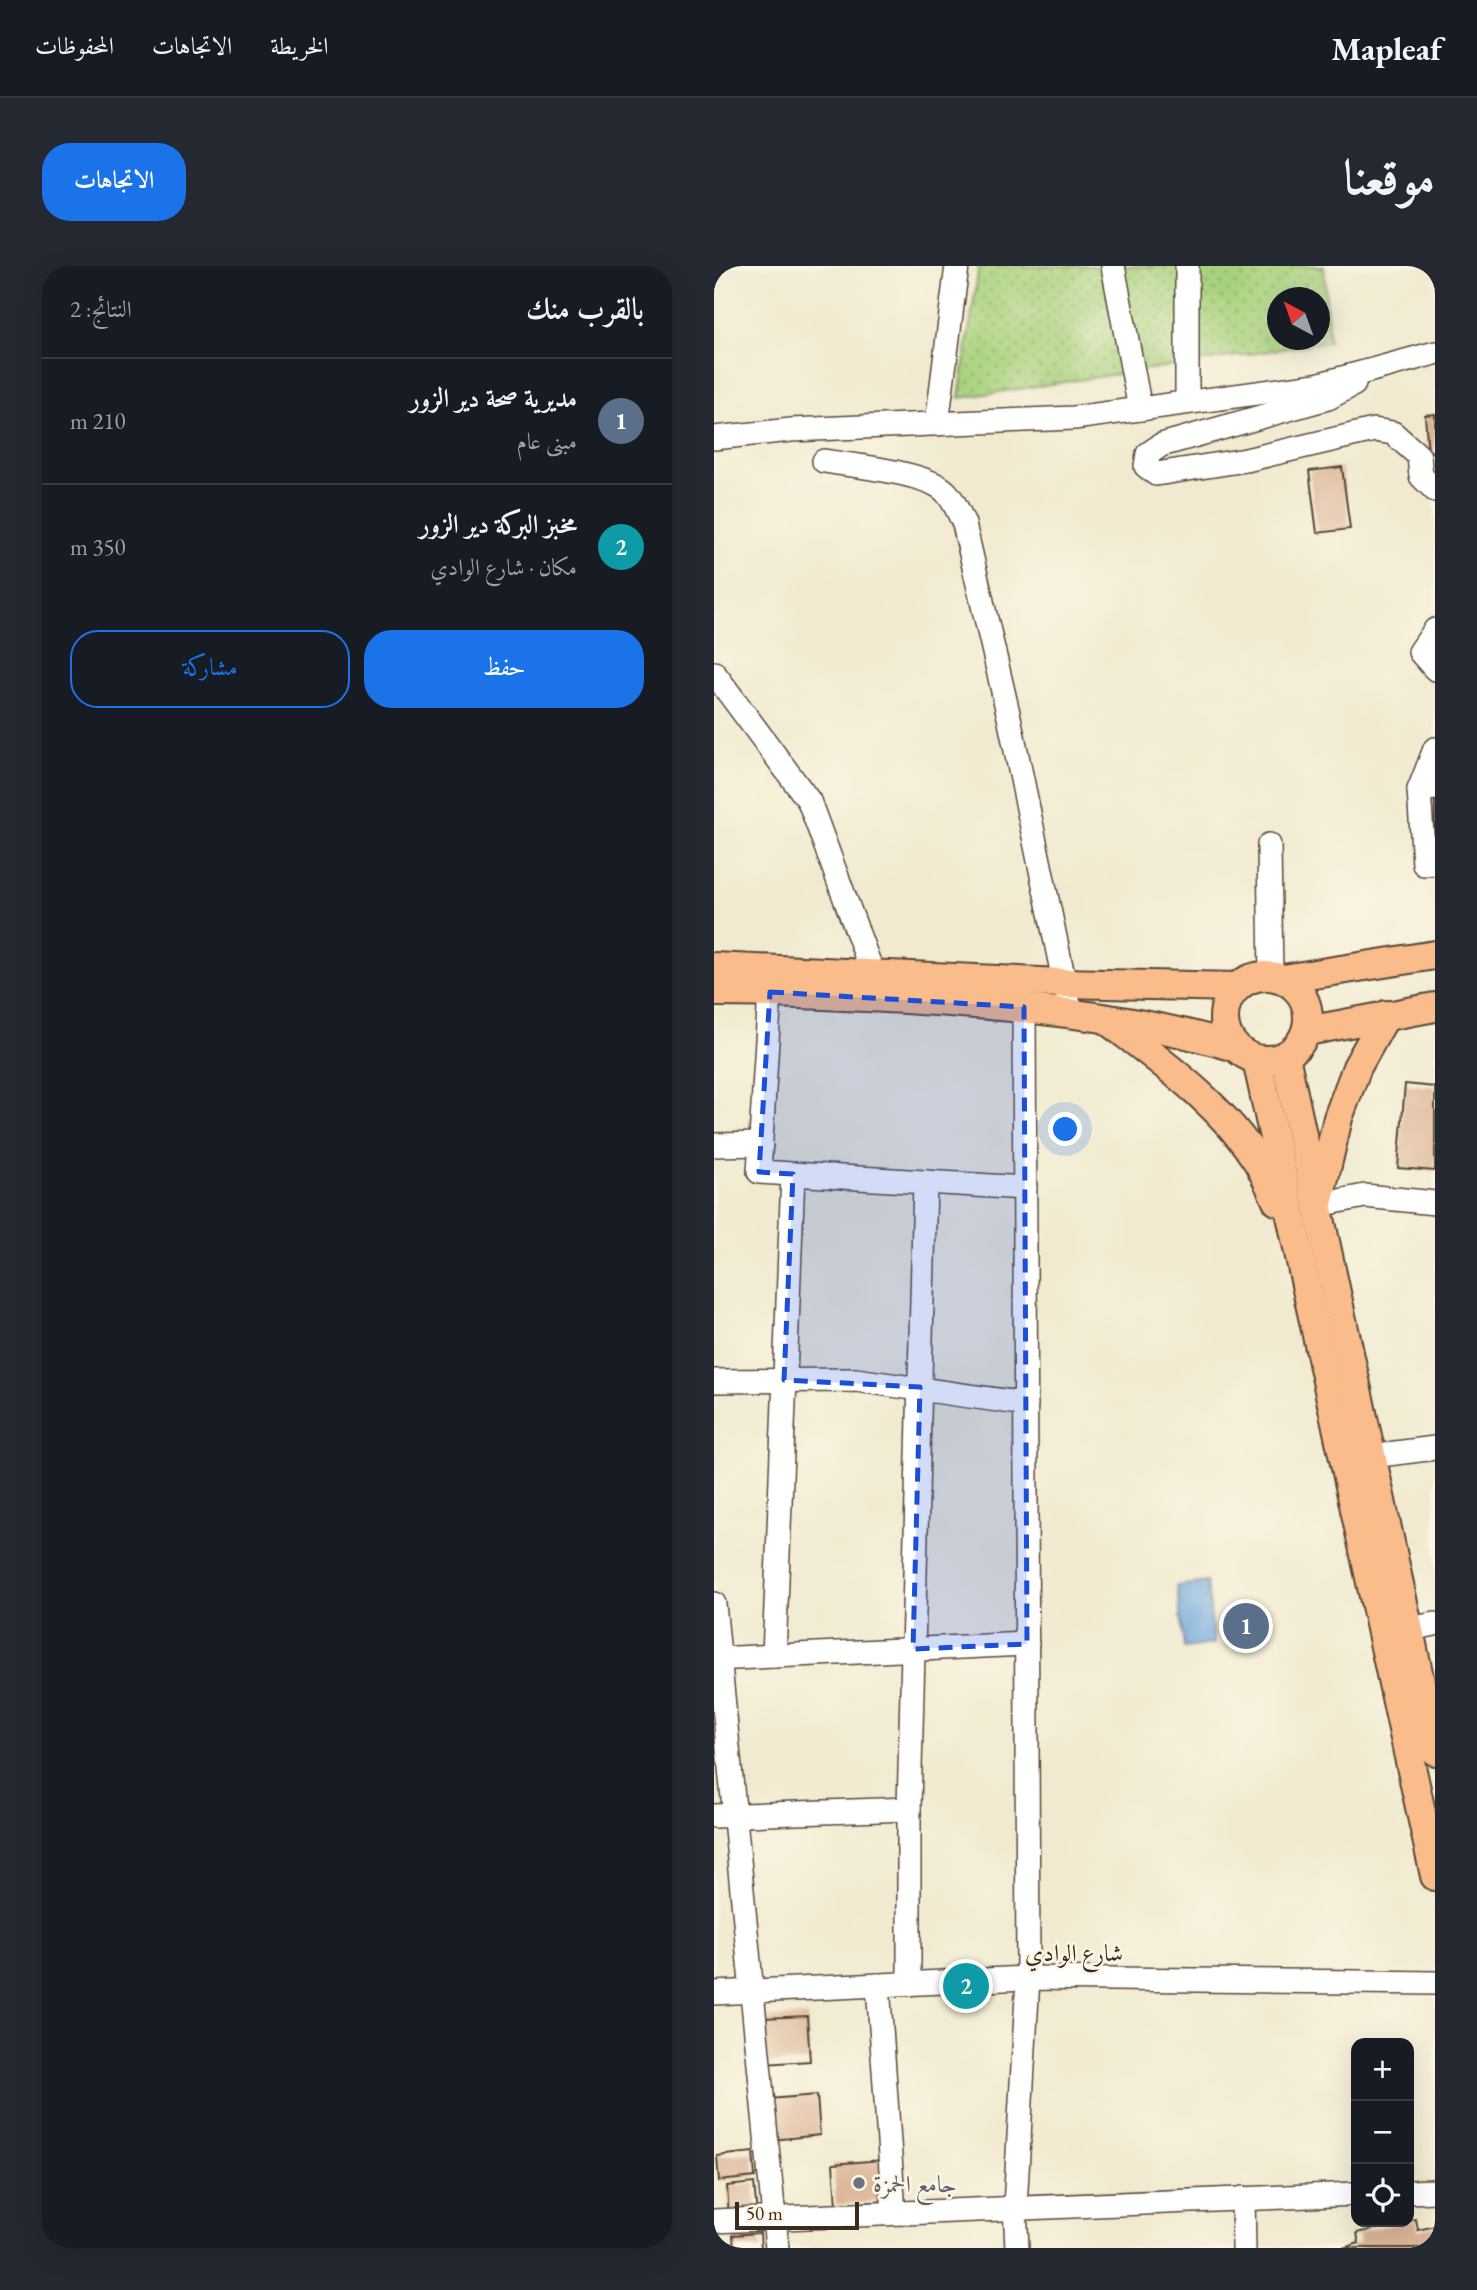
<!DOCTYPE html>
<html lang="ar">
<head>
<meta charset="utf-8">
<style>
	:root { --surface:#171b24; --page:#242831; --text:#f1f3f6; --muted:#9ea1a6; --line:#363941; --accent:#1a73e8 }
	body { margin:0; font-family:"EB Garamond",Amiri,serif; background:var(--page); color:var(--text); direction:rtl }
	.controls { position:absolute; right:21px; bottom:21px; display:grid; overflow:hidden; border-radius:14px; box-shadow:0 7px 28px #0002 }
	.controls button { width:63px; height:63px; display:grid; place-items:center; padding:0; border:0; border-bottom:2px solid var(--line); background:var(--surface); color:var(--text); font:35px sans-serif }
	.compass { position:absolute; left:553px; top:21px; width:63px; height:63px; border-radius:50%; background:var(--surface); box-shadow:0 7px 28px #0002; rotate:319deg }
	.scale { position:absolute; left:21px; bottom:18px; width:124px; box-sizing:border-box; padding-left:7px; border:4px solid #3b2a1e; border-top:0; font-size:19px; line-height:24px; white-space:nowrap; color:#3b2a1e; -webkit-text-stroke:5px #fcf5e5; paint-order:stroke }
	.you { position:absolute; left:352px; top:864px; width:24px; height:24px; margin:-18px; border:5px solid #fff; border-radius:50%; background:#1a73e8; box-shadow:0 0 0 10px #1a73e833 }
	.badge { display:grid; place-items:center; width:46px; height:46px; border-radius:50%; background:var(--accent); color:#fff; font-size:23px; font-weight:700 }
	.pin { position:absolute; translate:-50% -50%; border:4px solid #fff; box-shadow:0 2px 7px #0006 }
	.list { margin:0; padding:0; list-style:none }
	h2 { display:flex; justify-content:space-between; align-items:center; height:91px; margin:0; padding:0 28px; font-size:30px }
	h2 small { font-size:23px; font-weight:400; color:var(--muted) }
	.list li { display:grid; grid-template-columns:46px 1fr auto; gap:21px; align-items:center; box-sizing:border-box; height:126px; padding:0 28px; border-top:2px solid var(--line) }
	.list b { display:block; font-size:26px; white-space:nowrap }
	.list p { margin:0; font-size:23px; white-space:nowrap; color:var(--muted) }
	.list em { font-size:23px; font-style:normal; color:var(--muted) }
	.actions { display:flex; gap:14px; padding:21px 28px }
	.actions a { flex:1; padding:16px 0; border:2px solid var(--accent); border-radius:28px; text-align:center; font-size:24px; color:var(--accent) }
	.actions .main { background:var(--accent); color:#fff }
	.icon { flex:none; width:38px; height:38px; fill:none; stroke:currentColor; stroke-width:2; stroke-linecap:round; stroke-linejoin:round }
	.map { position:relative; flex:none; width:721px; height:1982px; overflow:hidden; direction:ltr; border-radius:28px }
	header { display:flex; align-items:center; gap:42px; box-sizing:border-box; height:98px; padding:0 35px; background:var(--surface); border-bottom:2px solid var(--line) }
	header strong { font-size:33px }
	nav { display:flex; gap:38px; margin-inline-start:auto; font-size:24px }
	.intro { display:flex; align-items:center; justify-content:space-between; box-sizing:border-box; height:168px; padding:0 42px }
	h1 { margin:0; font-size:49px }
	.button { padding:18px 32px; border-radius:28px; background:var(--accent); color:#fff; font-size:24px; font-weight:700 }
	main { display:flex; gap:42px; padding:0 42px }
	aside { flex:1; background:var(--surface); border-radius:28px; box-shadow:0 7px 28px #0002 }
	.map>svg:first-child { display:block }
</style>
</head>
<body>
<header>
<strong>Mapleaf</strong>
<nav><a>الخريطة</a><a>الاتجاهات</a><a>المحفوظات</a></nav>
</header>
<div class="intro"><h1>موقعنا</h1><a class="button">الاتجاهات</a></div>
<main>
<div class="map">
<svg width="721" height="1982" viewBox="0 0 721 1982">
	<defs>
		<pattern id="grass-dots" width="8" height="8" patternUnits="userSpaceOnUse" patternTransform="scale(1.75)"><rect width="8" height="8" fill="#a7d17c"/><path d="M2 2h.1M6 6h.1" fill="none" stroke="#89aa65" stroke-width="1.8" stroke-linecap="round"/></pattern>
	</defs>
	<rect width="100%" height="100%" fill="#fcf5e5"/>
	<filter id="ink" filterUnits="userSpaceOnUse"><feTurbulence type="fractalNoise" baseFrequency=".0143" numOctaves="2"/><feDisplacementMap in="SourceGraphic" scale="14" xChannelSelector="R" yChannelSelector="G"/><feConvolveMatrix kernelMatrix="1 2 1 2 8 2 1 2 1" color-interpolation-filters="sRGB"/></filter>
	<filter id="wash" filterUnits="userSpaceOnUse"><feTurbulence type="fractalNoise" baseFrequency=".00686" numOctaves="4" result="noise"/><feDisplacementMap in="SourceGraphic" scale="28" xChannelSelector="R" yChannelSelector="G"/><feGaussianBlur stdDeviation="1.57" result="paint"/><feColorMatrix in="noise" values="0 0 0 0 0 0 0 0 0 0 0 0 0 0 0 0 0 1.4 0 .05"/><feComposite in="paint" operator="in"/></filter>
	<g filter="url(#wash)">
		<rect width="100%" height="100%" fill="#f1ead0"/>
		<path fill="url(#grass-dots)" stroke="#717e4d" stroke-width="2" fill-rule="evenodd" d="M265,0H610L615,76L245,132ZM564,32H606V74H564Z"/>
		<path fill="#6ca7dd" stroke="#54687e" stroke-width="2" d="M493,1316L500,1378L470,1382L463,1320Z"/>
		<g id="blocks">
			<g fill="#dbb596">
				<path d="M721,148V185L714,186L711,149Z"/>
				<path d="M628,201L636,263L603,267L595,205Z"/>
				<path d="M721,530V571L714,572L709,531Z"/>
				<path d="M691,818L721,821V905L684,902Z"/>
				<path d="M93,1750L96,1795L50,1798L48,1752Z"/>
				<path d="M103,1829L106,1869L58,1874L55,1833Z"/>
				<path d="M39,1886L41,1911L5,1915L3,1890Z"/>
				<path d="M168,1894L171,1935L122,1939L119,1898Z"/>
				<path d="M40,1917L43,1949L15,1951L13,1920Z"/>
				<path d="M702,1953L704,1964L721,1960V1982H629L645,1977L643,1967Z"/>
				<path d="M46,1967L47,1982H20L19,1969Z"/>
			</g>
		</g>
	</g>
	<g filter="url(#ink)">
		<use href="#blocks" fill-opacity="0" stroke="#564739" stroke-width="2"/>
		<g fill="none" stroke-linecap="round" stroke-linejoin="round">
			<defs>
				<g id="minor">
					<path d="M399,0L426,143"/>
					<path d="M473,0V136"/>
					<path d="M640,118L614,132L447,179L434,188L432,200L442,208L532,194L660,164L679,167L705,190L707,210L721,224"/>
					<path d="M223,158L243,0"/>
					<path d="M0,172L77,164L360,152L602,119L721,87"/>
					<path d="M110,195C139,200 211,206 231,225C240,234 245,247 250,258L295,451L357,748"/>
					<path d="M721,364L706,386L721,403"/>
					<path d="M0,407L95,535L159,708"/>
					<path d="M721,483L705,524L721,522"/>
					<path d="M705,524L710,598L721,597"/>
					<path d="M555,579L557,710"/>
					<path d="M56,726L45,906L311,922"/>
					<path d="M0,879L47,878"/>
					<path d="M604,939L651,930L721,937"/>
					<path d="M0,1115L142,1114L312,1138"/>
					<path d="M658,1190L721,1182"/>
					<path d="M0,1338L63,1982"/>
					<path d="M695,1363L721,1358"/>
					<path d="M60,1390L79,908"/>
					<path d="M0,1393L313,1378"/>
					<path d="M0,1550L195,1543"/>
					<path d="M195,1718V1543L211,916"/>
					<path d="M164,1719L180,1947"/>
					<path d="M0,1727L314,1712L721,1717"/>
					<path d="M695,1926L721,1925"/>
					<path d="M529,1932L530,1982"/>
					<path d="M0,1955L642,1928"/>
					<path d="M303,1982L301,1941L314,1712L310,741"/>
				</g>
				<g id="major">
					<path d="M0,701L348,717L523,721"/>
					<circle cx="552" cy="752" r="42"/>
					<path d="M569,713L721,689"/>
					<path d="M0,726C64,726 127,730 191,733C301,740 415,749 521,781"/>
					<path d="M397,757C450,798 507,838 544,896C551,908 557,922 563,935"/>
					<path d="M593,765L721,741"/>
					<path d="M571,790L721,1485"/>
					<path d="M543,794L721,1610"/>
					<path d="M605,933L624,852L643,801L672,749"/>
				</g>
			</defs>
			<use href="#minor" stroke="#564739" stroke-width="26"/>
			<use href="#major" stroke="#564739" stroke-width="32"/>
			<use href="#minor" stroke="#fff" stroke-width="23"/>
			<use href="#major" stroke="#f9bc8a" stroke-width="28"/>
		</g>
	</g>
	<path fill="#1d4ed8" fill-opacity="0.2" stroke="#1d4ed8" stroke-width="5" stroke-dasharray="14 9" stroke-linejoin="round" d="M56,726L310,741L313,1378L199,1383L206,1121L70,1114L79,908L45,906Z"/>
	<circle fill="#6b7280" stroke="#fcf5e5" stroke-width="2.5" cx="145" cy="1917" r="7"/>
	<g text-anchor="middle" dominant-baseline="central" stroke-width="5" stroke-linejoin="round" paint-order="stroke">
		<g font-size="24" fill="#3b2a1e" stroke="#fcf5e5">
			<text x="360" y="1686">شارع الوادي</text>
		</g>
		<g font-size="24" fill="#5b616d" stroke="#fcf5e5" text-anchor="start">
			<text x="159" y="1917">جامع الحمزة</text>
		</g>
	</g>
</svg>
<div class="controls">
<button>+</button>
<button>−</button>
<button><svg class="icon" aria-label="locate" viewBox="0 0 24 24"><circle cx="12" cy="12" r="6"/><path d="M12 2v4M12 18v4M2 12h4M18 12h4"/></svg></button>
</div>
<svg class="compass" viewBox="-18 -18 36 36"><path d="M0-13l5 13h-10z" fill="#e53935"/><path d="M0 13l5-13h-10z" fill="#9ea1a6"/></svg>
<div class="scale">50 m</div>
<div class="you"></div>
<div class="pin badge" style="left:532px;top:1360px;background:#5c6f8a">1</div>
<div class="pin badge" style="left:252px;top:1720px;background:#0f9aa8">2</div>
</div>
<aside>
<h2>بالقرب منك<small>النتائج: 2</small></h2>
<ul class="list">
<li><span class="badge" style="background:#5c6f8a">1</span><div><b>مديرية صحة دير الزور</b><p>مبنى عام</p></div><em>210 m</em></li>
<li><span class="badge" style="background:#0f9aa8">2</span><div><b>مخبز البركة دير الزور</b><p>مكان · شارع الوادي</p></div><em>350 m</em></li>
</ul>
<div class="actions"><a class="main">حفظ</a><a>مشاركة</a></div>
</aside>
</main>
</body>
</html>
